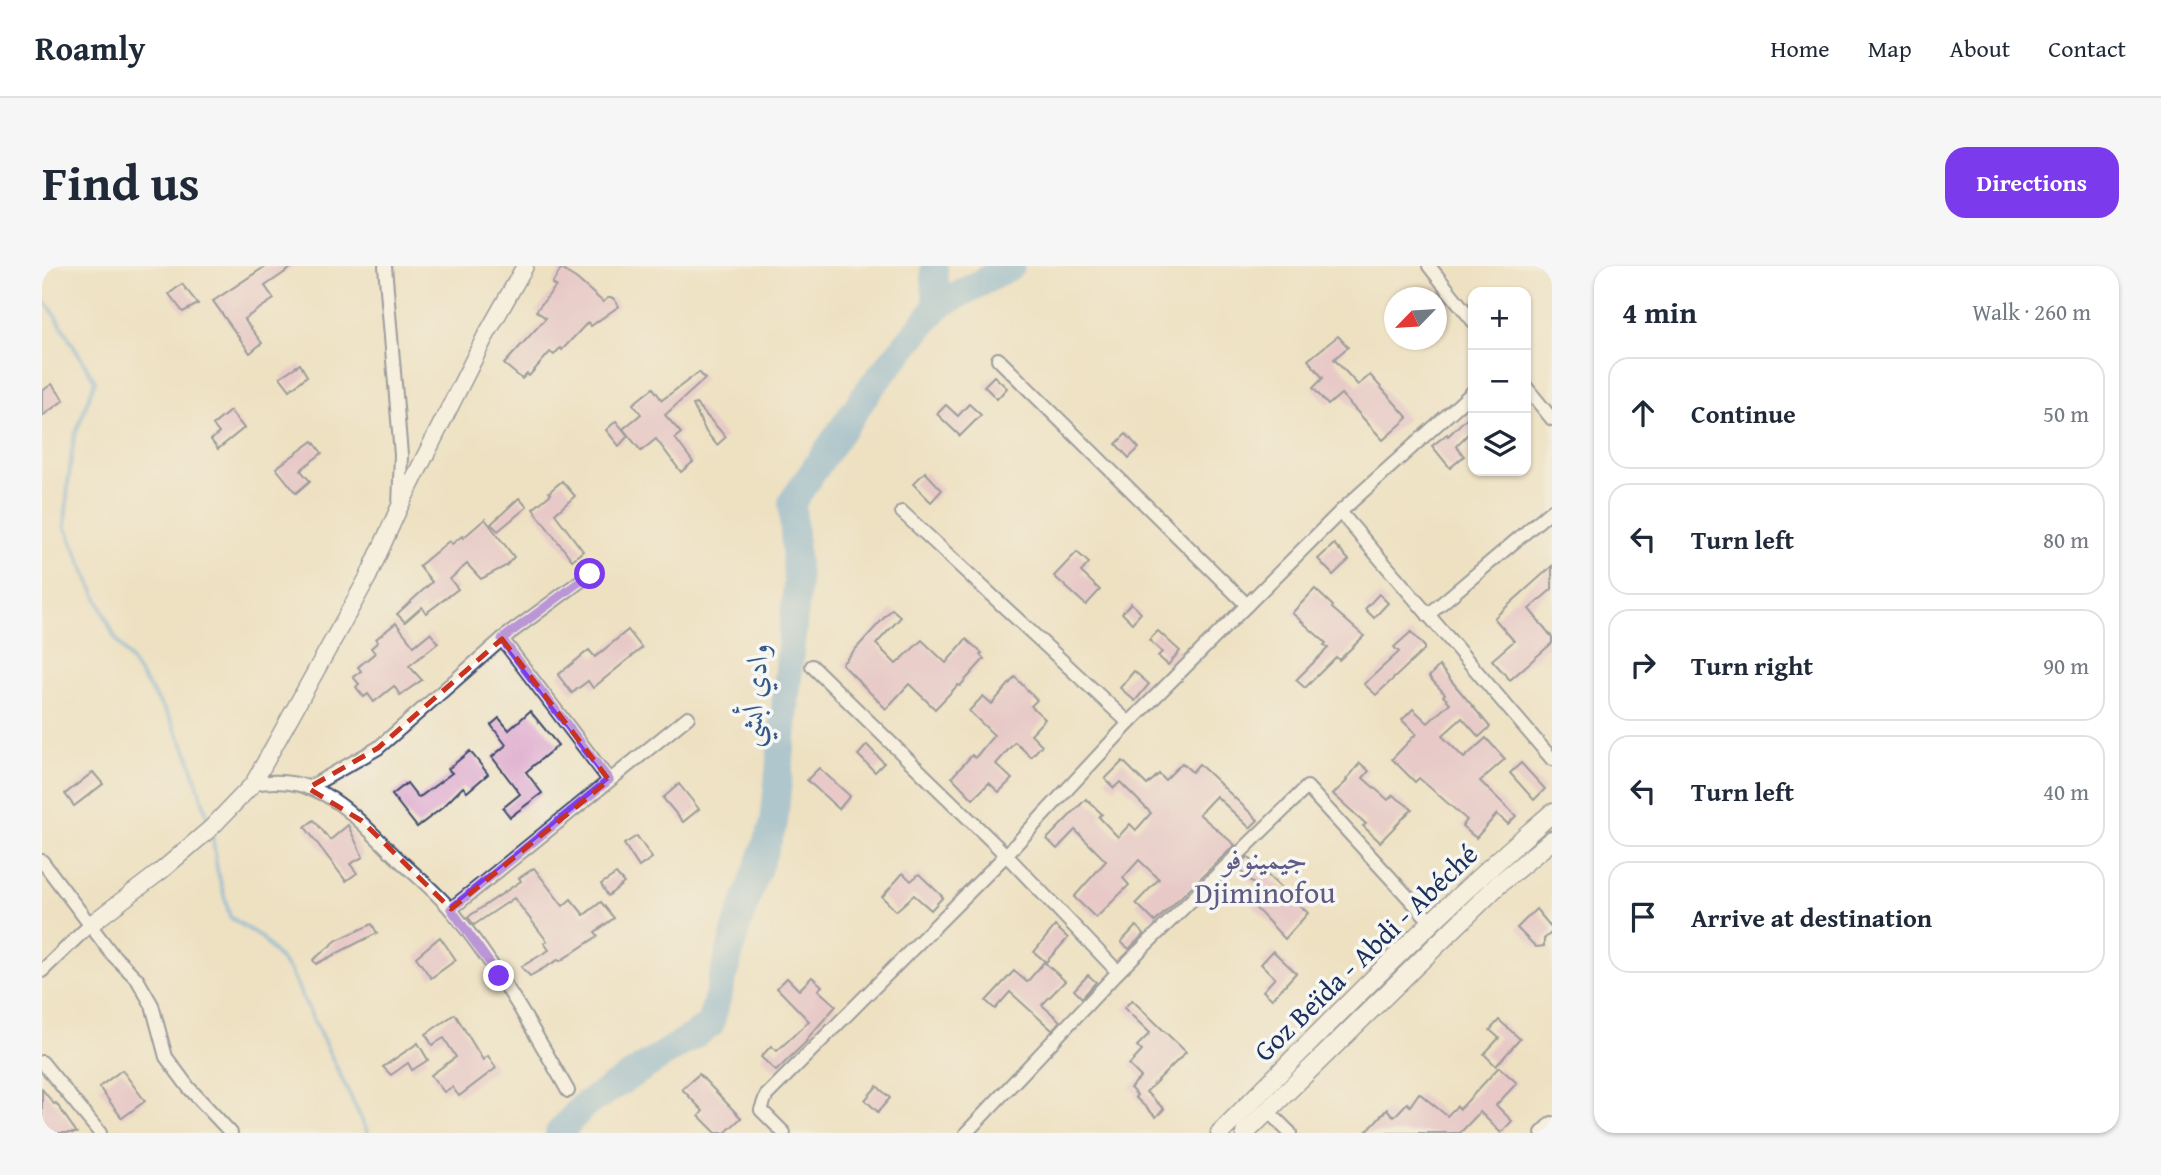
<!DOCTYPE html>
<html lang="en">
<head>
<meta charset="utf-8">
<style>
	:root { --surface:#fff; --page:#f6f6f7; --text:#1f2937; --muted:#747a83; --line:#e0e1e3; --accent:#7c3aed }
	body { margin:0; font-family:"Gentium Book Plus",Amiri,serif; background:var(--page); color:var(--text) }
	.controls { position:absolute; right:21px; top:21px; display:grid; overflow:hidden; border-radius:14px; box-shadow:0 2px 5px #0004 }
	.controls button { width:63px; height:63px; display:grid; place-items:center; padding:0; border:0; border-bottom:2px solid var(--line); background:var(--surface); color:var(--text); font:35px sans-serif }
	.compass { position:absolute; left:1342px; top:21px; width:63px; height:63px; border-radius:50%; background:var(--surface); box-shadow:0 2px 5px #0004; rotate:245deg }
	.stop { position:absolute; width:21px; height:21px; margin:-16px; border:5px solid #7c3aed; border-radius:50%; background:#fff }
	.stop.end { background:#7c3aed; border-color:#fff; box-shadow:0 2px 7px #0008 }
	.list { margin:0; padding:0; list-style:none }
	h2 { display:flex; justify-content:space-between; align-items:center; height:91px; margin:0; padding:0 28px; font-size:30px }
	h2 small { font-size:23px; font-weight:400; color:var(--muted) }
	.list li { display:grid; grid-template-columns:46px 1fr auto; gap:21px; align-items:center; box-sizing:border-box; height:112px; margin:0 14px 14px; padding:0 14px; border:2px solid var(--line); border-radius:21px }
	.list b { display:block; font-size:26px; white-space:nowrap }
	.list em { font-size:23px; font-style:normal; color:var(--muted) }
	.icon { flex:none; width:38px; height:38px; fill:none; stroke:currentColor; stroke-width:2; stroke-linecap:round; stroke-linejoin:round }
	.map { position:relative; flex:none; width:1510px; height:867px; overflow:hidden; border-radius:21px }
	header { display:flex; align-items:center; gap:42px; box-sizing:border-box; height:98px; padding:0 35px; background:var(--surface); border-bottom:2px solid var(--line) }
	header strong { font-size:33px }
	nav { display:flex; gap:38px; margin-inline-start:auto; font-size:24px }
	.intro { display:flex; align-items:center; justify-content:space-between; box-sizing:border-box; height:168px; padding:0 42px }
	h1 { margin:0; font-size:49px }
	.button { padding:18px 32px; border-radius:21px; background:var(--accent); color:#fff; font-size:24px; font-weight:700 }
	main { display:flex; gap:42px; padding:0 42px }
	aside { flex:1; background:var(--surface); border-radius:21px; box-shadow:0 2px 5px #0004 }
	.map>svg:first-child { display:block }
</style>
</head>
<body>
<header>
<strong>Roamly</strong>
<nav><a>Home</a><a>Map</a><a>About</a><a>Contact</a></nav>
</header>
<div class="intro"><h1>Find us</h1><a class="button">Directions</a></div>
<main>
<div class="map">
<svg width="1510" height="867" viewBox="0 0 1510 867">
	<rect width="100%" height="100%" fill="#f6f6f2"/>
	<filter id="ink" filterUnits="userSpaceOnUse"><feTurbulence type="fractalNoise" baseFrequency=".0143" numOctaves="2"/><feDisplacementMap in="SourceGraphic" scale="14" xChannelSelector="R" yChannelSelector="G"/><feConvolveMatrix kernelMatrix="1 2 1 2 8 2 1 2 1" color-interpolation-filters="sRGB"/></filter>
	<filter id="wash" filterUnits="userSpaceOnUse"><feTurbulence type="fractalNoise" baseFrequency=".00686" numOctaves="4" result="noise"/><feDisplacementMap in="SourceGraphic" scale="28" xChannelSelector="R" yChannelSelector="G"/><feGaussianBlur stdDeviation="1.57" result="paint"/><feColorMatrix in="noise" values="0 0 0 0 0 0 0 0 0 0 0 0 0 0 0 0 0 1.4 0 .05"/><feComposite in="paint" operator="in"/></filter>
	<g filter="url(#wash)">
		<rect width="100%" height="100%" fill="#eee1c2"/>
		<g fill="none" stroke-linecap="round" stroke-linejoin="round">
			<g stroke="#63a5d7" stroke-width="4.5">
				<path d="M0,34L9,43L53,115L32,172L26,217L23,260L72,370L127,451L146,488L168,559"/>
				<path d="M170,567L175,603L188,651L220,672L248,705L326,867"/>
			</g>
			<g stroke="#63a5d7" stroke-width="28">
				<path d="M892,0L895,41"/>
				<path d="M517,867L541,840L668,759L695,660L732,557L755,317L750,236L829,121L895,41L969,0"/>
			</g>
		</g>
		<g id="blocks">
			<g fill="#dfaccd">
				<path d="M224,0H252L223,20L232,33L202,53L220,77L208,87L171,35Z"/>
				<path d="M519,3L535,13L561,36L566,32H571L577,40L549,60L546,56L520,84L518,82L512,89L508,86L487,110L485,108L480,113L462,98L504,52L494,45L514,20L510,18Z"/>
				<path d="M140,18L156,38L141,46L127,28Z"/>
				<path d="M1296,70L1306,81L1292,93L1316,119L1328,109L1366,152L1341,174L1299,128L1286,139L1271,122L1281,112L1266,94Z"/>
				<path d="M258,98L265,110L248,124L238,111Z"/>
				<path d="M657,106L663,113L623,149L639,167L633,172L651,196L639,206L614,173L599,185L581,163L599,148L591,138L611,122L620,134Z"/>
				<path d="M952,110L965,122L955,133L942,120Z"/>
				<path d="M10,118L22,134L0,150V125Z"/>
				<path d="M654,138L684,171L675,179L664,166L651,139Z"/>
				<path d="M927,138L939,149L918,170L895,148L904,139L916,150Z"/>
				<path d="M188,145L202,162L176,183L169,174L177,167L171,159Z"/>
				<path d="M1431,146V163L1414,180L1422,190L1408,202L1390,180L1405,168L1406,170Z"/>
				<path d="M574,155L586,170L577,180L564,164Z"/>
				<path d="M1084,168L1097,182L1087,192L1074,178Z"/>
				<path d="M271,175L280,187L261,202L259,205L268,215L254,227L234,202Z"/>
				<path d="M883,206L900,224L889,236L871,218Z"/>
				<path d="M520,215L533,230L513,248L541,285L530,294L491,243L509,228L507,226Z"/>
				<path d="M477,232L485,241L456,265L449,258Z"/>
				<path d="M443,253L472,291L464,300L439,313L425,298L408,313L416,323L384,347L380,341L363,356L355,348L390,316L377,300L407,275L410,278L420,270L421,272Z"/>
				<path d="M1292,278L1307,294L1291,309L1276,293Z"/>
				<path d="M1035,286L1047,297L1039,306L1058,324L1044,339L1012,310Z"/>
				<path d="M1510,300V323L1487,343L1510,371V377L1468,414L1450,394L1472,375L1452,352Z"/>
				<path d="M1273,323L1291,340L1290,342L1322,370L1297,394L1294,391L1263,422L1254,414L1286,382L1282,379L1284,377L1250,347Z"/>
				<path d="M1337,328L1346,337L1332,352L1323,343Z"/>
				<path d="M1089,337L1099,347L1090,357L1080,347Z"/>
				<path d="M850,343L859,351L834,378L854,398L880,374L904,397L924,373L940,387L938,389L942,393L918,420L916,419L893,443L867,418L844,443L800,398Z"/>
				<path d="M354,357L372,380L388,367L396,377L367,400L380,414L358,429L352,420L332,436L326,428L322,431L314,421L317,418L311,411L319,405L316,401L333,387L329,382L336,376L334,373Z"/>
				<path d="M586,364L600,382L551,422L546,415L530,427L516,409L547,384L553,391Z"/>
				<path d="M1116,365L1138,385L1126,399L1116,390L1120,386L1107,374Z"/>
				<path d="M1369,366L1382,380V384L1334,429L1322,418L1357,386L1352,381Z"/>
				<path d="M1397,400L1448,461L1437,471L1420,452L1400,470L1422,492L1444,472L1463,493L1438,515L1474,550L1466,558L1455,548L1434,572L1420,560L1425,554L1377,512L1373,516L1350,493L1374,468L1360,454L1371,443L1386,457L1408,437L1401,430L1403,428L1387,411Z"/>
				<path d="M1092,405L1107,418L1093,435L1078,422Z"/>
				<path d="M973,411L995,434L989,440L1003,453L989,468L1000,479L989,491L973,476L954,498L970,513L957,526L947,517L931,533L910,511L930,489L933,492L952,469L927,445L941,430L950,438Z"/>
				<path d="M488,445L516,479L484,506L500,527L468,551L461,542L478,528L450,491L464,479L449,459L457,452L467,464Z"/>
				<path d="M825,479L842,497L833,506L816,489Z"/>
				<path d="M428,485L446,508L425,526L421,521L400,542L375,561L350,529L365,517L376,531L379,530L410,507L406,503Z"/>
				<path d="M1081,495L1105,519L1117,508L1123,514L1140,497L1150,506L1157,498L1216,554L1208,562L1174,530L1157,548L1193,579L1113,656L1094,637L1117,613L1097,594L1081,612L1087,619L1054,652L1032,631L1064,595L1033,564L1015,583L1005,573L1044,533L1060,548L1057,551L1076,571L1088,558L1094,564L1109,547L1078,516L1072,522L1063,513Z"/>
				<path d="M1318,497L1327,505L1321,512L1346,534L1351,529L1370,543L1338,576L1321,560L1324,558L1291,528L1305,515L1304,514Z"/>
				<path d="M1479,497L1503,523L1492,534L1468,507Z"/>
				<path d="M777,502L808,530L797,543L765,514Z"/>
				<path d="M51,506L61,518L32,540L23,528Z"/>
				<path d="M637,518L657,543L641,556L621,532Z"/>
				<path d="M272,554L288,574L306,559L321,591L308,598L315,607L304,615L263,561Z"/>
				<path d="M595,570L610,592L597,601L582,578Z"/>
				<path d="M1206,591L1266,647L1243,673L1207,635L1217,623L1195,602Z"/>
				<path d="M492,602L521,640L529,633L542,649L559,636L572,652L553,666L556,670L518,695L516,694L488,710L479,701L507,684L502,677L505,675L472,632L432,659L426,651L479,615L477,612Z"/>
				<path d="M861,607L869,615L877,608L901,631L889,644L872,629L854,645L840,631Z"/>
				<path d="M574,608L582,617L566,630L559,618Z"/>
				<path d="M1494,643L1510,662V666L1502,673V680L1494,681L1475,662Z"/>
				<path d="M330,658L335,667L274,698L271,694L295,674Z"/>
				<path d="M1013,660L1026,672L1004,696L992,686Z"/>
				<path d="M1094,660L1102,668L1087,683L1079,676Z"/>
				<path d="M398,671L414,694L389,712L374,691Z"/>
				<path d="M1231,685L1254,707L1230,733L1221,725L1233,712L1219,698Z"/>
				<path d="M1002,696L1023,715L1000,739L1018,755L1010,764L968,726L953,743L944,735L972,705L985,716Z"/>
				<path d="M1046,709L1054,716L1040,732L1032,724Z"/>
				<path d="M770,711L780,720L776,724L794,740L764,774L765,775L734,805L719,791L729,780L735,785L767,755L735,722L745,712L757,724Z"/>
				<path d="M1090,734L1144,786L1104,826L1122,843L1114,851L1093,831L1095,829L1088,822L1099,811L1087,799L1100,785L1095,780L1108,767L1082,742Z"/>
				<path d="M413,748L441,794L446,790L454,802L417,830L410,821L402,826L389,809L414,791L402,772L390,779L384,768Z"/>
				<path d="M1457,754L1478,773L1454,800L1442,788L1457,772L1448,764Z"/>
				<path d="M376,777L386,794L370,804L366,797L349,809L341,801Z"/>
				<path d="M1457,801L1475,817L1454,839L1470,855L1459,867L1438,846L1418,867H1323L1345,843L1352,851L1365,837L1368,840L1377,827L1405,850L1415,840L1418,843Z"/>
				<path d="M80,804L103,835L80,852L57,821Z"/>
				<path d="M657,808L699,852L683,867H674L657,850L661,845L640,823Z"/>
				<path d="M835,820L848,832L836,846L823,834Z"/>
				<path d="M0,823L12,838L14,837L35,867H0Z"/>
			</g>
		</g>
	</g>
	<g filter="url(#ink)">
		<use href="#blocks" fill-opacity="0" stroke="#3b4a6d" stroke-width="2"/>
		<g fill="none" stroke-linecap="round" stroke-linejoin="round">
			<defs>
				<g id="minor">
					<path d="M343,0L359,189L357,240"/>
					<path d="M1387,0L1431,55"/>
					<path d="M1484,121L1510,153"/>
					<path d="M860,246L1087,457"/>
					<path d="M1298,246L1510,493"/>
					<path d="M1205,339L1298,246L1431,126"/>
					<path d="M1386,349L1510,244"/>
					<path d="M460,373L567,514"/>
					<path d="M770,400L964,589L1076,706"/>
					<path d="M211,518C275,506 308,545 348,585C368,605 392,623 410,645C455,700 491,763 526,825"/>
					<path d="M266,522L336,482L460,373L548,308"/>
					<path d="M0,595L70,688L95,713L110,739L124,791L147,822L189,867"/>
					<path d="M409,643L646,451"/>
					<path d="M0,705L49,658"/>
					<path d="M0,796L58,867"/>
					<path d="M1225,844L1248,867"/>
					<path d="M742,867L719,844L724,830L964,589L1087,457L1205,339L956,93"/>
					<path d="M924,867L1076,706L1265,521L1389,656"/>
					<path d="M1500,867L1510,857"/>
				</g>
				<path id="tertiary" d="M49,658L119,605L169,562L211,518L326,311L357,242L442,73L483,0"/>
				<g id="secondary">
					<path d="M1178,867C1286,758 1393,647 1510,547"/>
					<path d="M1203,867L1457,618L1510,574"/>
				</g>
			</defs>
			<use href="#minor" stroke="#3b4a6d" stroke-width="16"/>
			<use href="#tertiary" stroke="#3b4a6d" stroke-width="19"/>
			<use href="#secondary" stroke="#3b4a6d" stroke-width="21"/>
			<use href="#minor" stroke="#fff" stroke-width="12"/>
			<use href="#tertiary" stroke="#fff" stroke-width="16"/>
			<use href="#secondary" stroke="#fff" stroke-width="18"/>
		</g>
	</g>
	<g fill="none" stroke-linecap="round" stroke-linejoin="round" filter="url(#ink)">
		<path stroke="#7c3aed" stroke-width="9" d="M457,710L409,643L567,514L460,373L548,308"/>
	</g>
	<path d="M0 0H1510V867H0ZM460,373L567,514L409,643L320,555L266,522L336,482Z" fill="#eee1c2" fill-opacity=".55" fill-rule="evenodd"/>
	<path fill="none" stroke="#c8321e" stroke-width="5" stroke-dasharray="14 9" stroke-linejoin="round" d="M460,373L567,514L409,643L320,555L266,522L336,482Z"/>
	<g text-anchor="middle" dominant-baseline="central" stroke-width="7" stroke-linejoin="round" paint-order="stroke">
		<g font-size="28" fill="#1b2f5e" stroke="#f6f6f2">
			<text transform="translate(1323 686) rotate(-44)">Goz Beïda - Abdi - Abéché</text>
		</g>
		<g font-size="30" font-style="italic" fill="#345888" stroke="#f6f6f2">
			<text transform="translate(711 429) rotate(-85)">وادي أبشي</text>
		</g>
		<g font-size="30" fill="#605b85" stroke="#f6f6f2">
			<text x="1223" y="592">جيمينوفو<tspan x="1223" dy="34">Djiminofou</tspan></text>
		</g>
	</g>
</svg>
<div class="controls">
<button>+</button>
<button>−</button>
<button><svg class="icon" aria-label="layers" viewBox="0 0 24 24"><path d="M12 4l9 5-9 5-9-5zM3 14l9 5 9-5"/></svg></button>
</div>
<svg class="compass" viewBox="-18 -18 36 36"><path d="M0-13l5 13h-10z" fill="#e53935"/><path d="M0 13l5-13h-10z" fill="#747a83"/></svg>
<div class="stop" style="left:548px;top:308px"></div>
<div class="stop end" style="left:457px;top:710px"></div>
</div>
<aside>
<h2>4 min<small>Walk · 260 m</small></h2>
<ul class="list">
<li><svg class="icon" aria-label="ahead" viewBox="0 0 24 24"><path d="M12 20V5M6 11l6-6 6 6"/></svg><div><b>Continue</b></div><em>50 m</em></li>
<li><svg class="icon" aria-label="left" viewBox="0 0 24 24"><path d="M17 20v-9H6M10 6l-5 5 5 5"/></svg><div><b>Turn left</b></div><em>80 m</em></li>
<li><svg class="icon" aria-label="right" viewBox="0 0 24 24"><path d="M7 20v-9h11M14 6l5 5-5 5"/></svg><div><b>Turn right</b></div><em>90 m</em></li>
<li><svg class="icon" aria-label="left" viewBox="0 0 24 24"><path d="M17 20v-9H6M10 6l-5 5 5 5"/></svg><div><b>Turn left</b></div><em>40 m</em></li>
<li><svg class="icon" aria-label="arrive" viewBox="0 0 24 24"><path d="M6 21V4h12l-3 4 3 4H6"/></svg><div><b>Arrive at destination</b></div></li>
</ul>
</aside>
</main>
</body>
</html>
